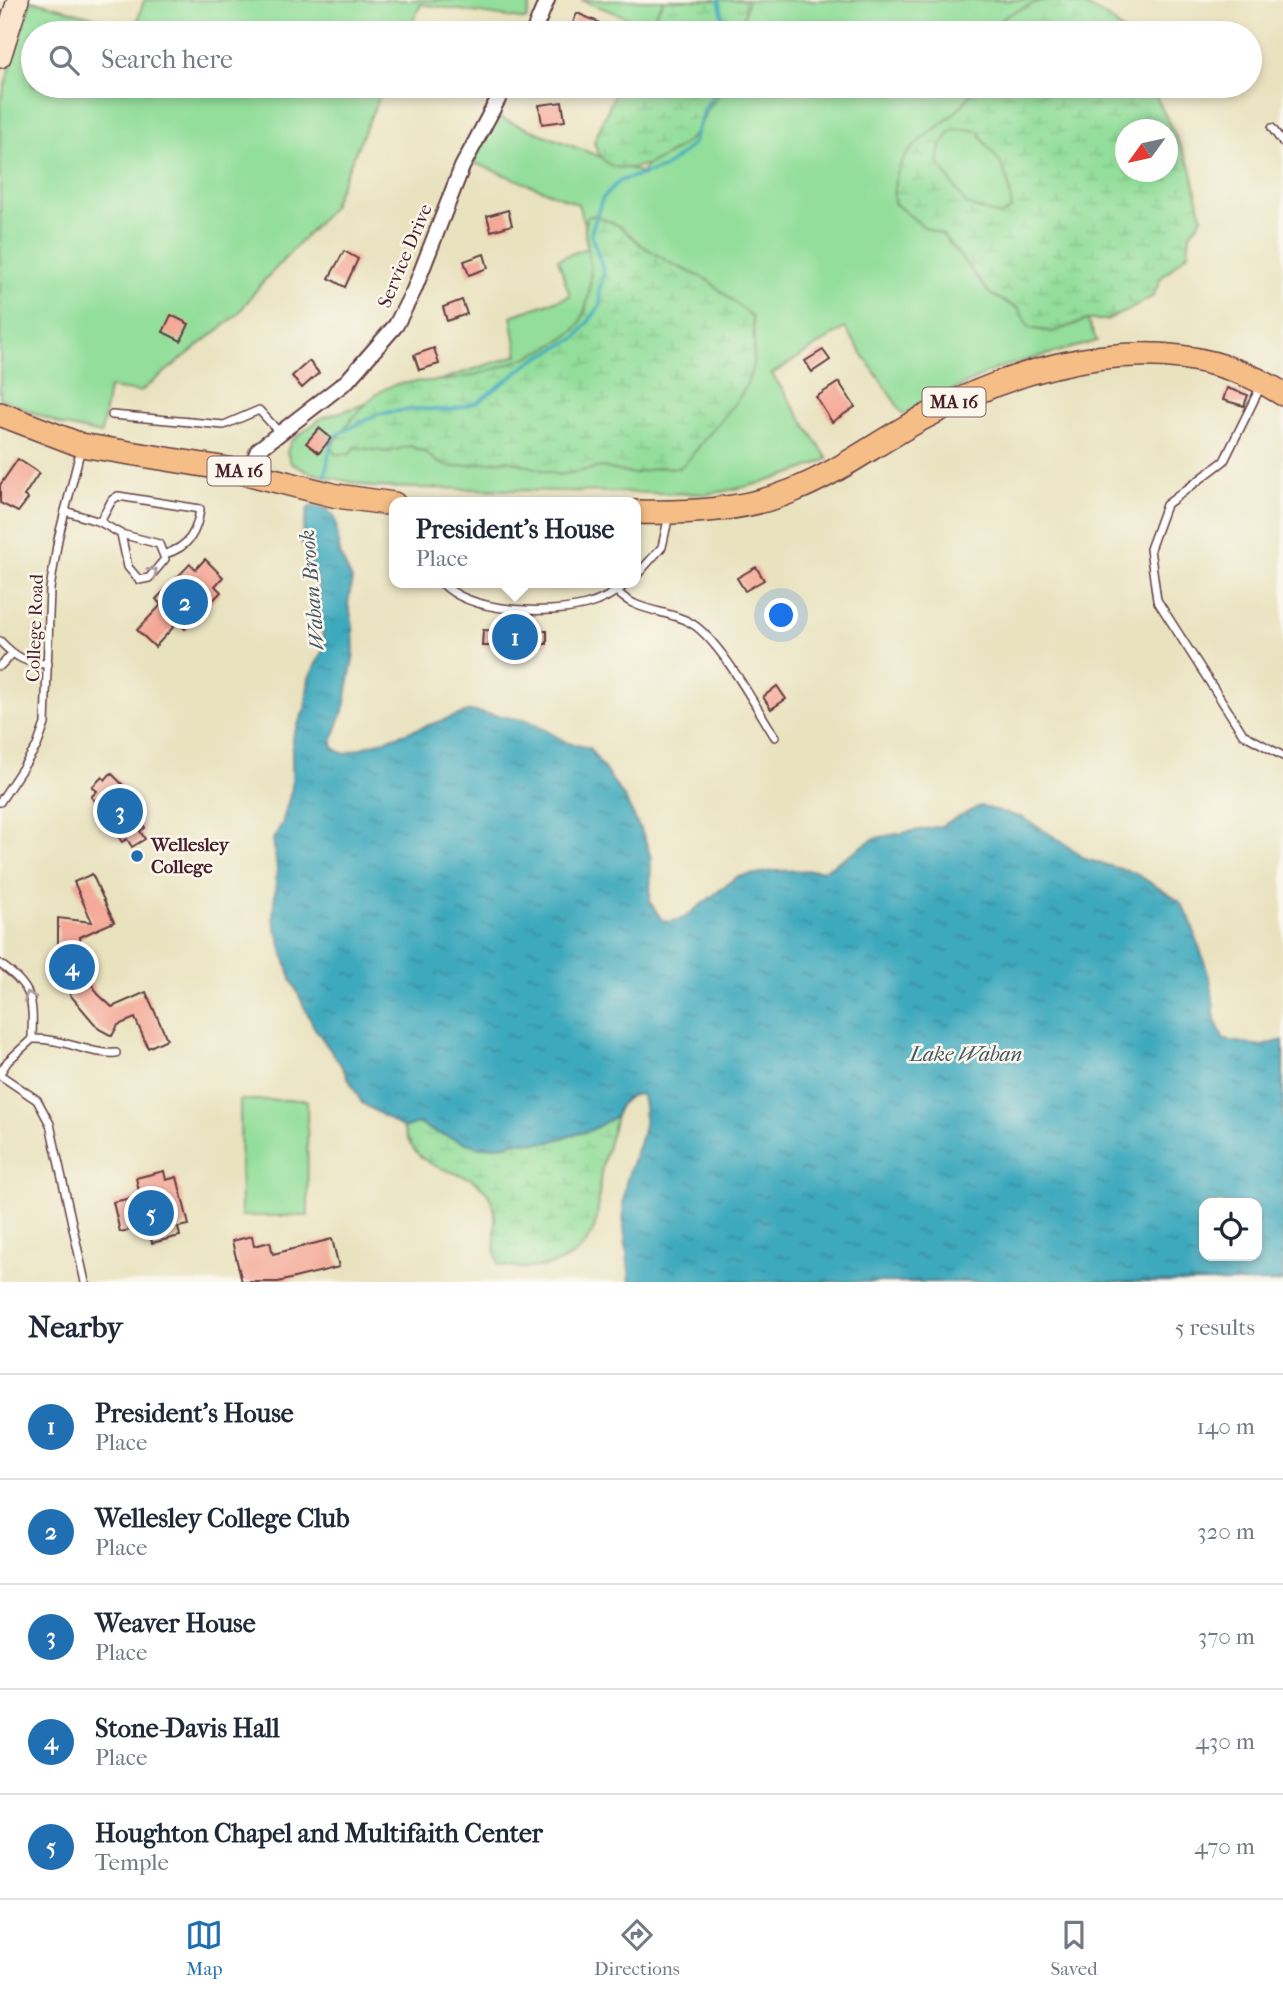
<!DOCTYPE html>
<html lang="en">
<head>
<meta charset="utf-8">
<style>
	:root { --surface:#fff; --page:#f6f6f7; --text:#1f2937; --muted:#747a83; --line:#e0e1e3; --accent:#1f6fb2 }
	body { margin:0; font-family:"IM FELL French Canon",serif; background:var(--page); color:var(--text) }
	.controls { position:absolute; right:21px; bottom:21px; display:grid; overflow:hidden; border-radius:14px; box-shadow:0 4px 10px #0003 }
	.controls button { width:63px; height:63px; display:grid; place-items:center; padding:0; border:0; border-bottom:2px solid var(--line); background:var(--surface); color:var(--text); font:35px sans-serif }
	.compass { position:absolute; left:1115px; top:119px; width:63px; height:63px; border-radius:50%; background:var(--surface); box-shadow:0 4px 10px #0003; rotate:237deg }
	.you { position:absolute; left:782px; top:616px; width:24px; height:24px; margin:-18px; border:5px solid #fff; border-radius:50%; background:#1a73e8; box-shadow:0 0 0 10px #1a73e833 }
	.badge { display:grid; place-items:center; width:46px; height:46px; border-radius:50%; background:var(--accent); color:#fff; font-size:23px; font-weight:700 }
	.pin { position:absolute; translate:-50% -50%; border:4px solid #fff; box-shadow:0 2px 7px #0006 }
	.popup { position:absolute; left:389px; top:497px; width:252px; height:91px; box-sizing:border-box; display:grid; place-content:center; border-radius:14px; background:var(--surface); filter:drop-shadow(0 2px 5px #0005); font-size:23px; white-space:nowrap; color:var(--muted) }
	.popup b { font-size:26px; color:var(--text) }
	.popup::after { content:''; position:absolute; left:50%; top:100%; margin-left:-14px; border:14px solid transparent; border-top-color:var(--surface) }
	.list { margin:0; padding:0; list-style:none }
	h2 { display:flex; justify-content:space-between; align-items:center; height:91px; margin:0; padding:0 28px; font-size:30px }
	h2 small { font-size:23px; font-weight:400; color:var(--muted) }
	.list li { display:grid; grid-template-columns:46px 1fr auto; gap:21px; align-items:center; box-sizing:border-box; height:105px; padding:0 28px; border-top:2px solid var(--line) }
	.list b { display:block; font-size:26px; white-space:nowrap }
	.list p { margin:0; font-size:23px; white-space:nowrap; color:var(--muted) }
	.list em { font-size:23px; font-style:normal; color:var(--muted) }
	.icon { flex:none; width:38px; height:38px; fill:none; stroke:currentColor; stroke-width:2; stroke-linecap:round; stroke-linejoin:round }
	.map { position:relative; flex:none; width:1283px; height:1282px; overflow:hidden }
	.search { position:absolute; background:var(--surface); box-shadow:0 4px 10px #0003; left:21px; right:21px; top:21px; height:77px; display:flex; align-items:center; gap:18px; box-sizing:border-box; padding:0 24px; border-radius:38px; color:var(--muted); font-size:26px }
	.sheet { height:616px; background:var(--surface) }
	nav { display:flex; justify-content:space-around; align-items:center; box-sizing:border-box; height:98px; border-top:2px solid var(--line); background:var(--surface); font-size:19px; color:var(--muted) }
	nav a { display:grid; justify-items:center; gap:4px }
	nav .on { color:var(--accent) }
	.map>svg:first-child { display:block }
</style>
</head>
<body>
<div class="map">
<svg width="1283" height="1282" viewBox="0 0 1283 1282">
	<defs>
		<pattern id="wetland-marsh" width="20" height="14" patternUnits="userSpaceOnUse" patternTransform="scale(1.75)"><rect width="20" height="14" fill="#92de9a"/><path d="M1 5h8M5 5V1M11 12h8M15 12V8" fill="none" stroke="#7fbe85"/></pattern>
		<pattern id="water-ripples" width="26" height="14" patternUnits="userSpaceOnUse" patternTransform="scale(1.75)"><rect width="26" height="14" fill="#3da9bd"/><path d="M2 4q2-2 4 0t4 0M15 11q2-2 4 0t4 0" fill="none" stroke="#35899a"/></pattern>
	</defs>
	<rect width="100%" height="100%" fill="#fbf7ec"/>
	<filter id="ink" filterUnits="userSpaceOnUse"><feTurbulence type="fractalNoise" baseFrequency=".0143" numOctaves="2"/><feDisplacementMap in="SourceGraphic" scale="14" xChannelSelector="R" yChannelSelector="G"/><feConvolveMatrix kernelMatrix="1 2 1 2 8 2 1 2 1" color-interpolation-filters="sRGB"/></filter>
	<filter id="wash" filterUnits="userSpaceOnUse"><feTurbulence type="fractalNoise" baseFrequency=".00686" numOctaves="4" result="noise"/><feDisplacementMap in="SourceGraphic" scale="28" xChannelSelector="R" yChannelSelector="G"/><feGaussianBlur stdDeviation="1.57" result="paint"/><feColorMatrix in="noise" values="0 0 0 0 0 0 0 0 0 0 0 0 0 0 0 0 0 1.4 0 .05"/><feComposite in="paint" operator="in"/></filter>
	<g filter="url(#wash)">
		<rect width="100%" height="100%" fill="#e9e2bf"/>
		<g fill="#92de9a" stroke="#6e7e62" stroke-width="2">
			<path d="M31,0L135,29L144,0H532L526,20L421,4L407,33H33V86H384L330,210L261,284L237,315L140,392L109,388L101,434L62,425L0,398V102Z"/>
			<path d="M581,0H1075L1045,33H669Z"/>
			<path d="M690,86H998L985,100L1097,341L998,368L903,414L845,328L772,374L828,459C787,477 750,488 707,494L372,487L308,472L291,463L287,452L291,441L322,418L518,355L511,316L570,296L558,259L592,246L578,204L472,162L498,117L642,173Z"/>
			<path d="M240,1100H307L308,1216H241Z"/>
		</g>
		<g fill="url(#wetland-marsh)" stroke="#6e7e62" stroke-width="2" fill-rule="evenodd">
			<path d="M664,0H747L741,33H644Z"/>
			<path d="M1042,0C1073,0 1104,8 1124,33H986L1007,15Z"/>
			<path d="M618,86H727C721,93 715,99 710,107C703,117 699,131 690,139C664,162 607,190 594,142Z"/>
			<path d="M975,86H1151L1191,168L1202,218L1190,234L1188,253L1161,278L1153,296L1127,311L1106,320H1086L1053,332L1029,328L1019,309L990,294L943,235L924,227L894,203C889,136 952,134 975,86ZM962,129L979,131C983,143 987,145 994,154C1007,170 1011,189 1011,209L1000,216L966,204L938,162L941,146L951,131ZM1126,130H1168V172H1126Z"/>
			<path d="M595,215L621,227L641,245L672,264L708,280L752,317C761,382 743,394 704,440C695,451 691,459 679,468L661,467L632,474L602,467L559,475L508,460L453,467L439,463L425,452L410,446L388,452L355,447L350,454H335L331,447C341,431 365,402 381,391C402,378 431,383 455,379C481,376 568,347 580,323C588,306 592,283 590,265C589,249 581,232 587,217Z"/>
			<path d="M616,1116C612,1134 606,1151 602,1168C597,1190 602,1216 590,1237C572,1268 530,1272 499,1265C489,1244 502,1217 489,1196C469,1161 421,1184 403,1128L418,1123L437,1133L479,1147L507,1145L513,1141L545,1143L591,1130Z"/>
		</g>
		<path fill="url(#water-ripples)" stroke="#446474" stroke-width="2" fill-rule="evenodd" d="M312,505L327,509L335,518L340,555L352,580L348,604L353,625L354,653L344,708L332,740L333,748L344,754L470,711L529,721L568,743L589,748L624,797L644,837L651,858L650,902L662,920L670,922L684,918L737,877L773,871L825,870L875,838L941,826L980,806L1023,818L1061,841L1085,859L1135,873L1179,901L1190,919L1211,983L1215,1020L1224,1040L1262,1046L1283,1040V1282H630C628,1254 621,1222 624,1194C628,1158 654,1131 641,1094C627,1095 619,1102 616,1116L591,1130L545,1143L514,1141L507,1145L479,1147L437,1133L418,1123L403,1128L362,1103L341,1065L314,1027L291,979L273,918L277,869L273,839L282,824L292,788V738L305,709L309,678L325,646L319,615L318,582L301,540L308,508ZM1204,1203H1257V1256H1204Z"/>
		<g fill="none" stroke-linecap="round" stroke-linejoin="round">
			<g stroke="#3da9bd" stroke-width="3.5">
				<path d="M719,0L726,33"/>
				<path d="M325,477L331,442L336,435L378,414L414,409L450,410L478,402L532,361L576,338L601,305L599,291L604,273L591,233L602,199L619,181L664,168L683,153L693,143L704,110L719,86"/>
			</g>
		</g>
		<g id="blocks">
			<g fill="#f4a897">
				<path d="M577,13L598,22L594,33H569Z"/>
				<path d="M562,102L565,121L542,124L539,105Z"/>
				<path d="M508,210L512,225L491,231L487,216Z"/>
				<path d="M344,251L358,259L345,287L329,278Z"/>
				<path d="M484,254L488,268L469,275L464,261Z"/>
				<path d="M462,300L467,314L447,321L443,307Z"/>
				<path d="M171,315L189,324L181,341L163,332Z"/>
				<path d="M434,348L439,364L419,370L414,355Z"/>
				<path d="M823,350L830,360L812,372L805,361Z"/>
				<path d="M309,361L319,373L302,388L292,376Z"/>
				<path d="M839,382L855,407L832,422L816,397Z"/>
				<path d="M1227,388L1248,395L1244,406L1223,400Z"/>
				<path d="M319,428L331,438L319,453L306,443Z"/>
				<path d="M18,459L39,473L24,496L28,499L18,512L0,503V485Z"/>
				<path d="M205,559L223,577L215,586L221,592L185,629L178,622L155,647L137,630L161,605L156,599L190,564L196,569Z"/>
				<path d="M756,567L764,580L745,591L737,578Z"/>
				<path d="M514,620L538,621V631H547V644L503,643L502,646H482L483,630L503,631L504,626L514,627Z"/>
				<path d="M777,686L786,699L771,709L763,697Z"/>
				<path d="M111,773L123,785L120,788L145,828L140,831L145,839L132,847L127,839L122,842L114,830L110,832L103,822L108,819L104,812L106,811L91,797L97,791L92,787L102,777L105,780Z"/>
				<path d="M92,874L114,922L80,937L81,957L87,976L98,994L112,1007L146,992L167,1039L148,1048L135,1018L118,1025L112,1036L99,1029L71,996L62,977L58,959V918L92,922L74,882Z"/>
				<path d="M164,1171L166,1180L177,1177L189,1225L178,1227L180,1236L152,1243L148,1226L120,1232L113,1202L140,1196L136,1178Z"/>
				<path d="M252,1236L254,1246L270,1242L273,1254L332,1239L339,1267L278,1282H242L232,1241Z"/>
			</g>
		</g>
	</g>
	<g filter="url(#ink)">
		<use href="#blocks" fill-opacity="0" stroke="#623c41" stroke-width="2"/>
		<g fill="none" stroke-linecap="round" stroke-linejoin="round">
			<defs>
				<g id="lane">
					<path d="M1272,128L1283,143"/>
					<path d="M1260,388L1224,461L1166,505L1150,549L1157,600L1243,734L1283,756"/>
					<path d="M112,415L224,425L259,410L280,433"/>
					<path d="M65,511L100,522L121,534L159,544L165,559L149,578L139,580L128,567L121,534"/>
					<path d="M100,522L112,500L118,496L200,509C197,532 189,547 165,554"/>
					<path d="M636,576L662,547L669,515"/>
					<path d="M442,583C470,613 547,615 586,605C602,601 615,593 628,583"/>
					<path d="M617,591C634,612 669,610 691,623C720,640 756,707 775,737"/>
					<path d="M0,641C15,657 27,664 48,664"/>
					<path d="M0,666L12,654"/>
					<path d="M0,802L37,746L45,724L50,589L58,539L81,448"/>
					<path d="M0,964C34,988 33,1000 32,1039L8,1061L0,1073"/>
					<path d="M32,1039C64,1038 90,1055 116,1053"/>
					<path d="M0,1075L37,1100L50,1124L85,1282"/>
				</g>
				<g id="street">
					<path d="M533,33L547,0"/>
					<path d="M249,473L258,450L347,381L396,325L414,290L462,167L505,86"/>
				</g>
				<path id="secondary" d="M0,57L18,0"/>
				<g id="primary">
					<path d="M0,414L81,445L234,470L337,496L394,504"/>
					<path d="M636,512C688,513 743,511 792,491C838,473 878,442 921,419C1030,360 1171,322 1283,394"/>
				</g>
			</defs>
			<use href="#lane" stroke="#623c41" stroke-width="10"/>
			<use href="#street" stroke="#623c41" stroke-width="18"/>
			<use href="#secondary" stroke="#623c41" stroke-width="24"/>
			<use href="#primary" stroke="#623c41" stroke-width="26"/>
			<use href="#lane" stroke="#fff" stroke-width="7"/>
			<use href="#street" stroke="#fff" stroke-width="14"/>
			<use href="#secondary" stroke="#fbe5cf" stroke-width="21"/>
			<use href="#primary" stroke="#f6be87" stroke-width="23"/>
		</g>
		<defs><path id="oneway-chevron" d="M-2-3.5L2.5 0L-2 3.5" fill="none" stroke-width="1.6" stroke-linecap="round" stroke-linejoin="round" transform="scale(1.75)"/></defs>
		<g stroke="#ae9aa0">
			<use href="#oneway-chevron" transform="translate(153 572) rotate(-41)"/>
			<use href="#oneway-chevron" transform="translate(29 996) rotate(-110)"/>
		</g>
	</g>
	<circle fill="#1f6fb2" stroke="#fbf7ec" stroke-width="2.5" cx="137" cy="856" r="7"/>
	<g text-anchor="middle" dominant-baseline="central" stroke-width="5" stroke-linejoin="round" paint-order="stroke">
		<g fill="#fbf7ec" stroke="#7f6065" stroke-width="2">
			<rect x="922.5" y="387.5" width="63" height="29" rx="5"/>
			<rect x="207.5" y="456.5" width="63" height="29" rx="5"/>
		</g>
		<g font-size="18" font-weight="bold" fill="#4a1f2b">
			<text x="954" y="402">MA 16</text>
			<text x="239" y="471">MA 16</text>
		</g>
		<g font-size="19" fill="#4a1f2b" stroke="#fbf7ec">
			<text transform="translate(405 256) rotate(-67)">Service Drive</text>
			<text transform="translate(35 628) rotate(-88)">College Road</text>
		</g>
		<g font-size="19" font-weight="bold" fill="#4a1f2b" stroke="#fbf7ec" text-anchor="start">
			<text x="151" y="845">Wellesley<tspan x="151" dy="22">College</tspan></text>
		</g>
		<g font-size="21" font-style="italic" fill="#455665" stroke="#fbf7ec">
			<text transform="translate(312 590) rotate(-95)">Waban Brook</text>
			<text x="966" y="1054">Lake Waban</text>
		</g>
	</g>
</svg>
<div class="controls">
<button><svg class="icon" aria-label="locate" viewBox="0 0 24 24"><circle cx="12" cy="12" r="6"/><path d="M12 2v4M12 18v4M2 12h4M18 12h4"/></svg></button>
</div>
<svg class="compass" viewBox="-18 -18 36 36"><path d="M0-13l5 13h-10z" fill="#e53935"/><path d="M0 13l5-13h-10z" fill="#747a83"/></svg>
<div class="you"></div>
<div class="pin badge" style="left:515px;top:637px">1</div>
<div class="popup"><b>President's House</b>Place</div>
<div class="pin badge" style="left:185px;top:602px">2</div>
<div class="pin badge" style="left:120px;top:811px">3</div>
<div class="pin badge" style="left:72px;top:967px">4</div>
<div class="pin badge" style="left:151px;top:1213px">5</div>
<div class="search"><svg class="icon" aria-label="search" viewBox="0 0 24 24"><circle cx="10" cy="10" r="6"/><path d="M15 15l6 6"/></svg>Search here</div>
</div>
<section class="sheet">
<h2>Nearby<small>5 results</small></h2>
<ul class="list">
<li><span class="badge">1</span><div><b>President's House</b><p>Place</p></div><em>140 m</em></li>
<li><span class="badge">2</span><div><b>Wellesley College Club</b><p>Place</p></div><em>320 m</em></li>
<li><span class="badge">3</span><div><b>Weaver House</b><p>Place</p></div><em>370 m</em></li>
<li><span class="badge">4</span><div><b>Stone-Davis Hall</b><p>Place</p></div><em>430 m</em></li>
<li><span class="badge">5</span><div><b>Houghton Chapel and Multifaith Center</b><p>Temple</p></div><em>470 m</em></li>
</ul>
</section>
<nav>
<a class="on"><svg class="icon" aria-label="map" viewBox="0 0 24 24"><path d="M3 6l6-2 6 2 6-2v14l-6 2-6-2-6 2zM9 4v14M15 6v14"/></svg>Map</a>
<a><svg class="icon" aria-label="directions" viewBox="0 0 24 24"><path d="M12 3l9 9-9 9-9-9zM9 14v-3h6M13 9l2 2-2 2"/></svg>Directions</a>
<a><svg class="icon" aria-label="saved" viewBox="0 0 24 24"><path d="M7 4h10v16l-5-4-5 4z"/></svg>Saved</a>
</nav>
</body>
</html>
